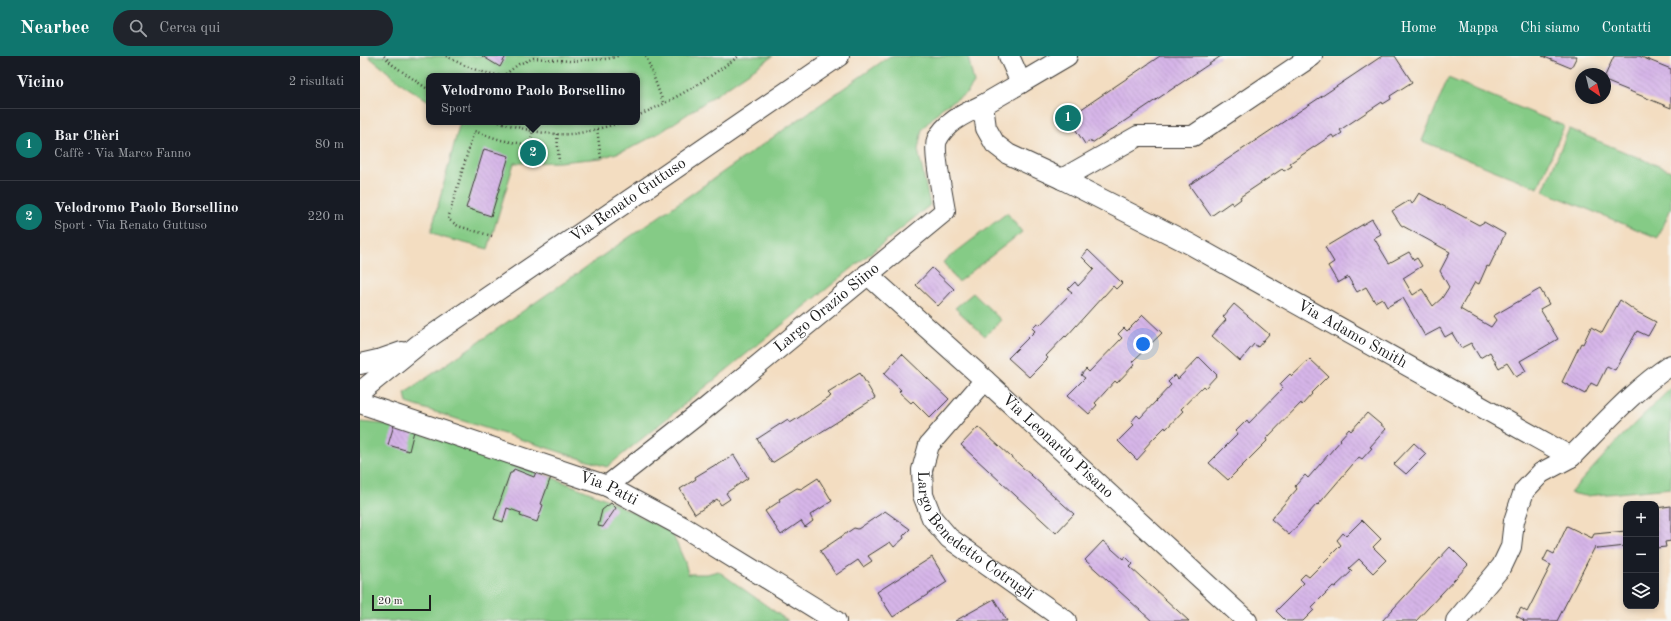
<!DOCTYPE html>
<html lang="it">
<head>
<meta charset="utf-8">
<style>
	:root { --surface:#171b24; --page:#20242c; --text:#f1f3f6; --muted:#9ea1a6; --line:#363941; --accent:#0f766e }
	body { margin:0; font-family:"Old Standard TT",serif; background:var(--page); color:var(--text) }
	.controls { position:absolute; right:12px; bottom:12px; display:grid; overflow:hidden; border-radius:8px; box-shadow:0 2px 6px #0003 }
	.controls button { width:36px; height:36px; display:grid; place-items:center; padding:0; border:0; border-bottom:1px solid var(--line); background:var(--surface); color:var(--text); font:20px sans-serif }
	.compass { position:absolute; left:1215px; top:12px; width:36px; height:36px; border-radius:50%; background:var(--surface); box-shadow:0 2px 6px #0003; rotate:145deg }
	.scale { position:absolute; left:12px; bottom:10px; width:59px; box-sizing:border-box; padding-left:4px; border:2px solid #1c1c1c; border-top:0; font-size:11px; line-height:14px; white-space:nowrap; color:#1c1c1c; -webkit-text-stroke:3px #f6f6f2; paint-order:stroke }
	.you { position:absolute; left:783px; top:288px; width:14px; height:14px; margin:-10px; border:3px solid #fff; border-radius:50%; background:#1a73e8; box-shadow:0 0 0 6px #1a73e833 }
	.badge { display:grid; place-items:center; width:26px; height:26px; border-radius:50%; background:var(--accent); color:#fff; font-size:13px; font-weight:700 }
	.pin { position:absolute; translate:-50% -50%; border:2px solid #fff; box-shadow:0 1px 4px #0006 }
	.popup { position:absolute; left:66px; top:17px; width:214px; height:52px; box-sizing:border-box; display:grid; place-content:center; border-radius:8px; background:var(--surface); filter:drop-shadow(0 1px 3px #0005); font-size:13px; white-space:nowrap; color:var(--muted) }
	.popup b { font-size:15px; color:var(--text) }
	.popup::after { content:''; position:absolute; left:50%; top:100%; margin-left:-8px; border:8px solid transparent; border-top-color:var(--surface) }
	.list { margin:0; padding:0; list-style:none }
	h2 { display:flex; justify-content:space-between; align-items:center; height:52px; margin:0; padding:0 16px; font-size:17px }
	h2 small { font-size:13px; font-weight:400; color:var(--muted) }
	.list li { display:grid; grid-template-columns:26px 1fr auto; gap:12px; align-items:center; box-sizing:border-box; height:72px; padding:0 16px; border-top:1px solid var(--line) }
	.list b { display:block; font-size:15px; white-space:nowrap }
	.list p { margin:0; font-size:13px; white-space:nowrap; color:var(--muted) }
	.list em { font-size:13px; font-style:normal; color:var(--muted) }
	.icon { flex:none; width:22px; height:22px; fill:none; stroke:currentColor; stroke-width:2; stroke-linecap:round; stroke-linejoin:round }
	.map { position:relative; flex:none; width:1311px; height:565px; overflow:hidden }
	header { display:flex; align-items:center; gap:24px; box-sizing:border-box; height:56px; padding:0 20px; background:var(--accent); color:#fff }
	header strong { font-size:19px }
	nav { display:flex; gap:22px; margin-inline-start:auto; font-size:14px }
	.search { width:280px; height:36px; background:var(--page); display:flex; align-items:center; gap:10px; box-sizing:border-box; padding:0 14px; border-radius:22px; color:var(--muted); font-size:15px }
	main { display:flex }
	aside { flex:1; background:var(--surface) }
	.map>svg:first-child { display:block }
</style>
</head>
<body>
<header>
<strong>Nearbee</strong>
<div class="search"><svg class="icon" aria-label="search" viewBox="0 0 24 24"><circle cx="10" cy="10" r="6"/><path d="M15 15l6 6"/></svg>Cerca qui</div>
<nav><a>Home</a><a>Mappa</a><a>Chi siamo</a><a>Contatti</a></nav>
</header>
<main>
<aside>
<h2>Vicino<small>2 risultati</small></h2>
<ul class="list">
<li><span class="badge">1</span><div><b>Bar Chèri</b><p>Caffè · Via Marco Fanno</p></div><em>80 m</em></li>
<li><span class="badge">2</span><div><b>Velodromo Paolo Borsellino</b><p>Sport · Via Renato Guttuso</p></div><em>220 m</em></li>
</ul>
</aside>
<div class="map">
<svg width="1311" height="565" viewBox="0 0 1311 565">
	<defs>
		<pattern id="building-back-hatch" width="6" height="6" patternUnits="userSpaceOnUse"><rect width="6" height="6" fill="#d6b5e8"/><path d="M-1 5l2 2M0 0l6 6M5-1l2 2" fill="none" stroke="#b79bc6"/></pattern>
	</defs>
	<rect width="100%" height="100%" fill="#f6f6f2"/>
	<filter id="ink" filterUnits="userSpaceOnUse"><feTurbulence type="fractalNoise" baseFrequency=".025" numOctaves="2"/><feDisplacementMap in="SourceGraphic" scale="8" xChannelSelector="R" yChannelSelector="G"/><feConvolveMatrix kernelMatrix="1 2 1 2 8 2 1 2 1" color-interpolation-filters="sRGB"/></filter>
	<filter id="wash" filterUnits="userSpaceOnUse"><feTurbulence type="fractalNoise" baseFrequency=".012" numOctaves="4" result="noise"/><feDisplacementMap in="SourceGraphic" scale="16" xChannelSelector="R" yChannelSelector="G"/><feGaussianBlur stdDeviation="0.9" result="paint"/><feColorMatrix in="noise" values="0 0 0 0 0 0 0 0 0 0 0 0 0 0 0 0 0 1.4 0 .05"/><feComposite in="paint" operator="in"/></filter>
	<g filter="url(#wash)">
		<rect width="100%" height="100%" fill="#f3ddc1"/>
		<g fill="#85cb86" stroke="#507451">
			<path d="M8,0H413L301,76L269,93L241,102L199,106L154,107L128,193L81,181L71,176L100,66H277V20H69V45L45,30Z"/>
			<path d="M530,0H608L614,27L607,37L582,52L562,73L558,94L570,149L247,411L47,347L45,337Z"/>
			<path d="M1088,22L1204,70L1178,132L1062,85Z"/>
			<path d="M1209,73L1311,115V152L1298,182L1183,135Z"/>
			<path d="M647,157L662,176L598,226L583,206Z"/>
			<path d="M613,237L641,264L625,280L595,252Z"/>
			<path d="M1311,332V432L1226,440L1210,437L1262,380Z"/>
			<path d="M0,366L34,369L54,375L191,421L246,443L276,458L312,477L325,506L328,518H347L358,515L428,565H0Z"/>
		</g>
		<g id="blocks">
			<g fill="url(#building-back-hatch)">
				<path d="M122,0H146L140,11Z"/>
				<path d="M800,0H861L732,87L730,84L725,88L708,62Z"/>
				<path d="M1022,0H1035L1052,26L1030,40L1031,43L1023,48L1022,46L980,74L982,77L974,82L972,79L930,107L932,110L924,115L922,113L880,141L881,143L873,149L871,146L851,160L829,129Z"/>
				<path d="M1182,0H1217L1211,12Z"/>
				<path d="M1254,0H1279L1311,13V52L1245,25V20Z"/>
				<path d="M124,93L149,100L131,160L106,152Z"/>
				<path d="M1059,137L1119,169L1124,166L1145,178L1129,211L1127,210L1119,228L1115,226L1100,253L1131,271L1136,264L1133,260L1180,233L1189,248L1180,253L1198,283L1160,305L1166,315L1156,321L1147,307L1139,312L1130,296L1120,302L1111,287L1101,292L1092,277L1085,281L1080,272L1065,280L1043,242L1027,251L1022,242L1015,246L1006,231L997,236L988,221L978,227L968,210L974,206L965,191L1012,163L1021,178L1014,182L1029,207L1049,196L1054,204L1057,202L1062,210L1043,222L1053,239L1062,233L1073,250L1082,242L1089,231L1080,215L1090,196L1041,169L1032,155L1050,144L1052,148Z"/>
				<path d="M728,194L762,227L756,233L753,230L744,240H743L706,281L705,280L686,300L688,302L669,321L648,302L675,275L672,272L677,267L680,269L712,236L708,233L715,226L718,230L734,213L722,201Z"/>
				<path d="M572,212L594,233L578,250L556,229Z"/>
				<path d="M1260,244L1277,256L1296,266L1288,280L1277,275L1255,314L1247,310L1237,330L1231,327L1225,338L1202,326L1221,287L1223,288L1231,271L1242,277Z"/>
				<path d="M874,248L909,278L898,291L894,288L880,305L852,280L866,264L863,261Z"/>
				<path d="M783,259L802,277L772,306L775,308L757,327L755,325L735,347L737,349L729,358L708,339L725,322L721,319L726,313L729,316L762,282L758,278L764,272L767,275Z"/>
				<path d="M542,298L589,343L570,362L553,345L551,347L539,336L541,334L524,318Z"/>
				<path d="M839,301L857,319L845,332L843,330L821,353L823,355L806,373L805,371L793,383L784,393L786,394L777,404L758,385L774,369L771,366L777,359L780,362L811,329L808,326L815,319L818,323Z"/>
				<path d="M950,303L968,320L951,337L952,338L942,349L941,347L906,383L907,385L868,424L849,407L878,378L876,375L887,364L889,367L923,332L920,328L930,318L932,320Z"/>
				<path d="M500,317L515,342L412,407L397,383L428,363L430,367L438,362L471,340L468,337Z"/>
				<path d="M1007,357L1026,373L1010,391L1012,392L1002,403L999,401L958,449L957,448L929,479L911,463L937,433L935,430L945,419L948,422L981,384L980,383L989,373L991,375Z"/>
				<path d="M34,369L54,375L49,395L28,389Z"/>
				<path d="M618,371L714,458L696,477L601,389Z"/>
				<path d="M1054,387L1066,398L1046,418L1034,408Z"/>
				<path d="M374,399L388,422L366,437L370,443L361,449L357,443L335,458L320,433L336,423L335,421L355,409L356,410Z"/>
				<path d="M154,413L174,421L176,416L191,421L181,448L183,449L177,466L160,460L161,457L147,452L143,466L134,463L150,417H152Z"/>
				<path d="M458,422L472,445L450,459L453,465L445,471L441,465L421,479L405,455L420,445L419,443L437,432L441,433Z"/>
				<path d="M251,447L256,452L243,471L238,470L242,454Z"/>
				<path d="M1311,450V485L1305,486L1306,491L1296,492V452Z"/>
				<path d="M525,455L550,473L543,480L544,482L534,491L530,486L508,500L512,505L503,511L498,504L476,519L460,495L494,472L498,473Z"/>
				<path d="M1002,464L1021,483L1013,491L1026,504L1013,517L999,503L989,512L992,515L975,531L973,530L951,552L954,554L943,565H926L916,555L944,527L940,523L945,518L949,521L981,489L977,484L983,477L986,480Z"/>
				<path d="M1207,470L1232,482L1234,478L1266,475V490L1238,493L1235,491L1197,565H1163L1164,564L1156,560L1161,552L1167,556L1191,509L1183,505L1188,495L1194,498Z"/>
				<path d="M743,485L763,503L765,500L773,508L770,511L829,565H792L725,504Z"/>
				<path d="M1090,491L1108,509L1056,565H1022Z"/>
				<path d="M572,501L587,526L533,561L517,536Z"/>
				<path d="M634,543L647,565H595Z"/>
			</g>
		</g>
	</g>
	<g filter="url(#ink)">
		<use href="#blocks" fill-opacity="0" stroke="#3c3935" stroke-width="1"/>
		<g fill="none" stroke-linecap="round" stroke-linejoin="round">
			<defs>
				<g id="street">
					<path id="s1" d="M649,0L661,27L623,49L626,72L635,88L648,98L702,123L830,188L1211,401C1242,370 1274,333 1311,309"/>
					<path d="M661,27L707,0"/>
					<path d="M702,123L778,80H833L952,0"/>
					<path id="s2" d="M507,218L625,324L887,565"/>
					<path d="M0,308L22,303L42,296"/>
					<path id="s3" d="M625,324L569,389L562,414L563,439L572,462L589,482L706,565"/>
					<path id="s4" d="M0,336L58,289L479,0"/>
					<path id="s5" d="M0,347L247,430L325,472L476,565"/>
					<path id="s6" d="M247,430L346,352L585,155C583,142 573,94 577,84C585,66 606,57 623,49"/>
					<path d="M1096,565L1142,510L1151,491L1154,465L1164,435L1181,417L1211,401"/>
				</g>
			</defs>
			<use href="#street" stroke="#3c3935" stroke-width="22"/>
			<g stroke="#3c3935" stroke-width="2.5" stroke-dasharray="1 3" stroke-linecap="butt">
				<path d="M24,0L33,9L69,34"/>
				<path d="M86,0C106,11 121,17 143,20L159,8L174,2L210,5L247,3L258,0"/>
				<path d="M286,0L304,49"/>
				<path d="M277,60C315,44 346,24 379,0"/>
				<path d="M139,66C157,71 176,77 196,78C218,80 241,72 262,66"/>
				<path d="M237,73L241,102"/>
				<path d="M197,78L199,106"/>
				<path d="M132,180L98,170L88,163L114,75L141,84L169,89L173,75"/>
			</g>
			<use href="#street" stroke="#fff" stroke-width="20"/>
		</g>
	</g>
	<g text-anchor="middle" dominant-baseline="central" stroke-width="3" stroke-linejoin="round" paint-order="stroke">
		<g font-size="16" fill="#1c1c1c" stroke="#f6f6f2">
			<text stroke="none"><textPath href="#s4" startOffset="330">Via Renato Guttuso</textPath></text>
			<text stroke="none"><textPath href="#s6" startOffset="283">Largo Orazio Siino</textPath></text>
			<text stroke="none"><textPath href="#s1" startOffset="520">Via Adamo Smith</textPath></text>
			<text stroke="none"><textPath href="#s2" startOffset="257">Via Leonardo Pisano</textPath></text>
			<text stroke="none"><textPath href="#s5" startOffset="263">Via Patti</textPath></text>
			<text stroke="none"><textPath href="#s3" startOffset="201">Largo Benedetto Cotrugli</textPath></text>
		</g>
	</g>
</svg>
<div class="controls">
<button>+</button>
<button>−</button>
<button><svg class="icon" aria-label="layers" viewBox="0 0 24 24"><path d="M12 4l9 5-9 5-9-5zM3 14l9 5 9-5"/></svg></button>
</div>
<svg class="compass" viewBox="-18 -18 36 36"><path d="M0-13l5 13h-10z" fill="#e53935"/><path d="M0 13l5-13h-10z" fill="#9ea1a6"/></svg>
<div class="scale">20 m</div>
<div class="you"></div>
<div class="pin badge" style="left:708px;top:62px">1</div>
<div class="pin badge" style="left:173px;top:97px">2</div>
<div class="popup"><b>Velodromo Paolo Borsellino</b>Sport</div>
</div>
</main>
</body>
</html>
